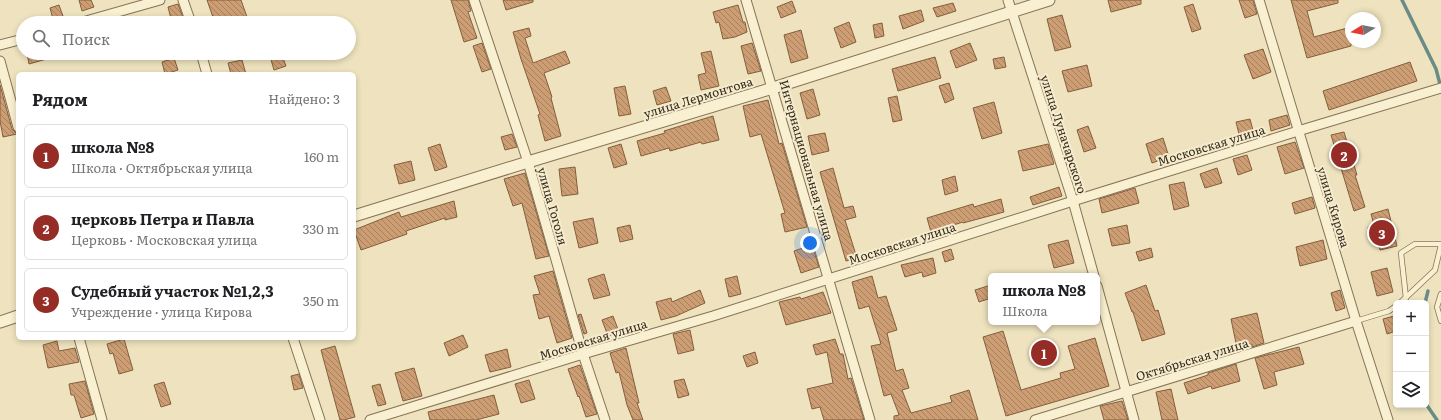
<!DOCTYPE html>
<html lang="ru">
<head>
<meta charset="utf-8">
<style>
	:root { --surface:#fff; --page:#f2f2f2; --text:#202124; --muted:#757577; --line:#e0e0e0; --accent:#962c26 }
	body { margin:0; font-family:Literata,serif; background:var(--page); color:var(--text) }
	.controls { position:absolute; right:12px; bottom:12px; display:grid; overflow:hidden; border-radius:6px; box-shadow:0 2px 6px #0003 }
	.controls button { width:36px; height:36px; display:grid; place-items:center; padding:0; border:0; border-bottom:1px solid var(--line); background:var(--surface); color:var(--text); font:20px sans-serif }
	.compass { position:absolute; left:1345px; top:12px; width:36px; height:36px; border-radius:50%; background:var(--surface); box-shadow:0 2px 6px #0003; rotate:260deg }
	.you { position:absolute; left:810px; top:243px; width:14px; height:14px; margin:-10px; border:3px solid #fff; border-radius:50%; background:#1a73e8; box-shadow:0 0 0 6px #1a73e833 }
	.badge { display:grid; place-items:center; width:26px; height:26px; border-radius:50%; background:var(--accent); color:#fff; font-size:13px; font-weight:700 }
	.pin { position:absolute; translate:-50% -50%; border:2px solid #fff; box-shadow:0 1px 4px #0006 }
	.popup { position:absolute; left:988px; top:273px; width:112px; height:52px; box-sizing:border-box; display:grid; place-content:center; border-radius:6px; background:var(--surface); filter:drop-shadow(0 1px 3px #0005); font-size:13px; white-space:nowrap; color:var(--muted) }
	.popup b { font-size:15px; color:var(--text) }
	.popup::after { content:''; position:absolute; left:50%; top:100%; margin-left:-8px; border:8px solid transparent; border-top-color:var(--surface) }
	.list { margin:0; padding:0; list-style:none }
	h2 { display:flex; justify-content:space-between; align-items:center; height:52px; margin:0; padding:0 16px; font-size:17px }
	h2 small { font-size:13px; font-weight:400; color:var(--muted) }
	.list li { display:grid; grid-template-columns:26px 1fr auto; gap:12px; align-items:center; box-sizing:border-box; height:64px; margin:0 8px 8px; padding:0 8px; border:1px solid var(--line); border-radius:6px }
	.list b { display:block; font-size:15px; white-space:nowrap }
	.list p { margin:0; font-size:13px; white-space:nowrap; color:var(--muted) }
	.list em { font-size:13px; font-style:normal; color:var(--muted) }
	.icon { flex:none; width:22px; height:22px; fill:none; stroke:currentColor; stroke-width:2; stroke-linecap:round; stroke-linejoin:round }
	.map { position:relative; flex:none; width:1441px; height:420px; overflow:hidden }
	.search { position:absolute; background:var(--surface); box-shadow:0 2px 6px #0003; left:16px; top:16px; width:340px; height:44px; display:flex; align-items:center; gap:10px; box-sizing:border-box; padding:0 14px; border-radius:22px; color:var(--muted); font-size:15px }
	.panel { position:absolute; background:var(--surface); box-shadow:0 2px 6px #0003; left:16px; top:72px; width:340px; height:268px; border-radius:6px }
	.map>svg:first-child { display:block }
</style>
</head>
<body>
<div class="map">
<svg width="1441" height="420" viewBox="0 0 1441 420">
	<defs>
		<pattern id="building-back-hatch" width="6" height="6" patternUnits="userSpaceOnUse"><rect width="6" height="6" fill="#cd9e73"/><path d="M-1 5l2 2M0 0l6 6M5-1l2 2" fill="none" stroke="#a7815e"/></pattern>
	</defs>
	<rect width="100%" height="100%" fill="#eee3be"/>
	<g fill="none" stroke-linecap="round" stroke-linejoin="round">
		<g stroke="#698d86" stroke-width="3.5">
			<path d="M1402,0L1436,69L1441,88"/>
			<path d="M1425,303L1428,291"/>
			<path d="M1426,404L1437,420"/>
		</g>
	</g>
	<g fill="url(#building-back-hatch)" stroke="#855e3c">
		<path d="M79,0H91L94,7L82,11Z"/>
		<path d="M207,0H241L247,17L230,23H215Z"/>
		<path d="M451,0H468L471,11L468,12L477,38L464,42Z"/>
		<path d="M503,0H533V2L506,10Z"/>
		<path d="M1108,0H1141V4L1111,12Z"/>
		<path d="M1239,0H1253L1257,14L1245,18Z"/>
		<path d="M1291,0H1338V3L1307,11L1314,37L1351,27V46L1307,58Z"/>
		<path d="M792,1L796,12L781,18L777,7Z"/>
		<path d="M953,3L956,11L937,17L933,8Z"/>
		<path d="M178,4L185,23H172L168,7Z"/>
		<path d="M1193,4L1201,29L1192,32L1184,7Z"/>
		<path d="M59,5L63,16L53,19L50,8Z"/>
		<path d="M738,5L743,22H745L747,32L735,37L723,39L719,22L716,23L713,12Z"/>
		<path d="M921,10L924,21L903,29L899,16Z"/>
		<path d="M1062,15L1071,47L1055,51L1047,19Z"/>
		<path d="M849,22L856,42L841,48L834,28Z"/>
		<path d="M882,23L884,36L875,38L873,25Z"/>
		<path d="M529,28L531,36L525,38L533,63L565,51L570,63L544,73L552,97L551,98L561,136L545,141L538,115L540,114L521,59L513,32Z"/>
		<path d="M801,30L808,58L791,63L784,35Z"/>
		<path d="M482,43L491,69L482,72L473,46Z"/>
		<path d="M752,43L761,71L748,74L741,46Z"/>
		<path d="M970,43L977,60L956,68L950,51Z"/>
		<path d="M1263,49L1271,72L1253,79L1244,55Z"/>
		<path d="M711,51L719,86L701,90L698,75L706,73L701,53Z"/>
		<path d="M27,53H57V56L29,64Z"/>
		<path d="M269,53H281L286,66L274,70Z"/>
		<path d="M935,57L941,78L898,91L892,69Z"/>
		<path d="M1004,57L1006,67L995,69L993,59Z"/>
		<path d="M174,58L178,70L165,74L162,62Z"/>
		<path d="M242,60L246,74H231L228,63Z"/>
		<path d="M1410,62L1417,81L1329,110L1323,91Z"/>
		<path d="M1087,65L1092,86L1068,92L1062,71Z"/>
		<path d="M949,83L954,99L945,103L939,86Z"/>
		<path d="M0,85L12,129L17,134L3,137L0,121Z"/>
		<path d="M625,86L631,114L619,116L614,88Z"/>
		<path d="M666,87L671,101L657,105L653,91Z"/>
		<path d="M813,89L820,115L807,119L800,93Z"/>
		<path d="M897,96L902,120L893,122L888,98Z"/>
		<path d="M768,100L779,144L782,143L807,227L785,232L781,214L785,213L761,134L750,137L743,106Z"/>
		<path d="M994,102L1002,133L982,139L973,108Z"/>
		<path d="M1287,115L1290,125L1271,131L1269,120Z"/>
		<path d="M713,116L719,140L702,144L701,142L670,151L669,148L641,156L637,141L665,133L664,131Z"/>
		<path d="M1250,119L1254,134L1240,138L1236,122Z"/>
		<path d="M1088,126L1096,148L1084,152L1077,130Z"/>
		<path d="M1344,132L1357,175H1355L1365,207L1354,211L1331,135Z"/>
		<path d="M825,133L829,151L812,155L808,136Z"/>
		<path d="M512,134L517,147L505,150L501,137Z"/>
		<path d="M1163,138L1169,157L1152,163L1146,144Z"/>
		<path d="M1295,142L1304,168L1285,174L1277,147Z"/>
		<path d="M440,144L447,167L435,171L428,148Z"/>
		<path d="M621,144L627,164L614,168L608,148Z"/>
		<path d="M1048,144L1054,164L1023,171L1018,151Z"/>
		<path d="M1247,155L1252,170L1238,175L1233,159Z"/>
		<path d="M411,161L415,180L399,184L394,165Z"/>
		<path d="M575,167L578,194L562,196L559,169Z"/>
		<path d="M833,168L844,208L853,206L856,217L845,220L857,258L846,261L820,172Z"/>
		<path d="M1217,168L1222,183L1205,188L1200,174Z"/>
		<path d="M525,173L549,256L536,259L522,203L513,206L504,179Z"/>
		<path d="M955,176L958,191L945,195L942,180Z"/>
		<path d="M1184,182L1189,206L1174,210L1169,185Z"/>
		<path d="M1059,187L1062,196L1033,205L1030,197Z"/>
		<path d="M1135,188L1139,203L1102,213L1099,199Z"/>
		<path d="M1312,197L1315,208L1295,214L1292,203Z"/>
		<path d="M1001,199L1004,212L963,223V222L931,232L927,218L973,204L974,207Z"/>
		<path d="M454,201L457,217L445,220V218L406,231L407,234L361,250L354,230L399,212L401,217Z"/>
		<path d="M1388,209L1397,246L1380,250L1378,240L1372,241L1368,227L1374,225L1371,214Z"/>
		<path d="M593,218L598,243L579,248L573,222Z"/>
		<path d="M630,225L633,239L620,242L617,228Z"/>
		<path d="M1127,225L1130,243L1112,246L1108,229Z"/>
		<path d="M1068,240L1074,263L1054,268L1048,245Z"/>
		<path d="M1323,240L1327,259L1300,266L1296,247Z"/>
		<path d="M812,245L819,267L801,273L794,251Z"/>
		<path d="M1151,248L1153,257L1139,261L1136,252Z"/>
		<path d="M951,249L954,259L945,262L942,252Z"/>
		<path d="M933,258L936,273L923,277L922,272L905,277L901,265Z"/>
		<path d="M1387,268L1393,292L1377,296L1371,272Z"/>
		<path d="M553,271L572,338L557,343L549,316L539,319L533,295L540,294L534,276Z"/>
		<path d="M604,274L610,295L594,299L588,279Z"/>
		<path d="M737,276L741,294L729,297L725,279Z"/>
		<path d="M872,276L878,298L886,296L897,330L887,333L896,371L903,369L909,388L902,390L911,413L952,402L950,396L969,390L978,420H894V416L899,415L898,412L891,394L884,396L871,346L881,344L869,306L859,309L852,282Z"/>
		<path d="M991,285V298L979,302L975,290Z"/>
		<path d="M1146,285L1155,311L1158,310L1165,334L1142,341L1133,312H1132L1125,293Z"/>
		<path d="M700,290L705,303L676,316L661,320L656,302L671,298L672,302Z"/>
		<path d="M1340,290L1345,308L1336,311L1331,293Z"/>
		<path d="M823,292L831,313L786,325L779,302L800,297L801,299Z"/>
		<path d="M1257,313L1264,343L1252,347V344L1237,348L1231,319Z"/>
		<path d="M581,314L587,333L584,334L578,315Z"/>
		<path d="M613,316L619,332L608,336L602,320Z"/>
		<path d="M1394,316L1396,323V331L1387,334L1383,319Z"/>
		<path d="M690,330L694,350L678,354L673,334Z"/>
		<path d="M1003,331L1021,390L1061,378L1060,373L1075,369L1068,346L1095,338L1109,386L1006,416L983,337Z"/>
		<path d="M463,335L468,347L449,356L444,343Z"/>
		<path d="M124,339L133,370L119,374L113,353L110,354L107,344Z"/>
		<path d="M835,339L840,354H843L848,379L851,378L864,420H824L820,407L812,409L807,389L833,383L827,352L816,355L813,345Z"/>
		<path d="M57,341L59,351L75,348L79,362L48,368L43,345Z"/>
		<path d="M335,346L355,417L344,420H340L321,350Z"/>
		<path d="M1299,347L1304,364L1274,372L1277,385L1264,389L1255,358Z"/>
		<path d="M626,348L639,403H637L643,420H633L627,405L619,372L616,373L610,353Z"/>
		<path d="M507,349L511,367L490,372L485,355Z"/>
		<path d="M755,352L758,363L747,367L743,356Z"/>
		<path d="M1236,364L1240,381L1212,389L1211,386L1188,394L1184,383L1208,375V373Z"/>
		<path d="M580,365L597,414L586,417L579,396L578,397L568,369Z"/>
		<path d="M414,368L422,396L403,401L395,373Z"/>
		<path d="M299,374L303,388L294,390L291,376Z"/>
		<path d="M684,379L689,395L678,398L674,381Z"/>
		<path d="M529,380L535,399L521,403L515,384Z"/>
		<path d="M85,381L94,414L81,418L74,395H71L69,384Z"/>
		<path d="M164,382L171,404L161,407L154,385Z"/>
		<path d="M380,384L386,404L378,406L372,386Z"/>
		<path d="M1171,389L1178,420H1162L1156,392Z"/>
		<path d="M494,395L499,414L476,420H430L428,412Z"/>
		<path d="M1122,401L1128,420H1104L1100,406Z"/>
	</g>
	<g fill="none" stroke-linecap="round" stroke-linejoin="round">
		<defs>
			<g id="service">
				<path d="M1441,294L1437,307L1441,321"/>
				<path d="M1406,298L1401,253L1415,244H1441"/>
				<path d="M1400,303L1435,270L1441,245"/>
				<path d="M1356,321L1389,311L1396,306"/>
			</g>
			<g id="minor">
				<path d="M183,0L191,23"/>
				<path d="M474,0L528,162L583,354L605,420"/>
				<path d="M746,0L870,420"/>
				<path d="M1008,0L1073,201L1094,276"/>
				<path d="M1259,0L1356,321L1388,420"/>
				<path d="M79,23L160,0"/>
				<path d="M0,45L23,39"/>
				<path d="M201,53L207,74"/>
				<path d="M0,61L18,127"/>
				<path d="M1097,286L1134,420"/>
				<path d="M79,338L102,420"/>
				<path d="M293,338L320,420"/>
				<path d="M370,420L583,354L713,316L1073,201L1298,131L1441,88"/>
				<path d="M1035,420L1356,321"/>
			</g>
			<g id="tertiary">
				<path d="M354,216L528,162L773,88L1049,0"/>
				<path d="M0,322L18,316"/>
			</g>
		</defs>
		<use href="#service" stroke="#867357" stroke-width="6"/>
		<use href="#minor" stroke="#867357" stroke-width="11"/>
		<use href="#tertiary" stroke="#867357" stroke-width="13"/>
		<use href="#service" stroke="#f9efd1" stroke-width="4.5"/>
		<use href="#minor" stroke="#f9efd1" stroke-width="9"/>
		<use href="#tertiary" stroke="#f9efd1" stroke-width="11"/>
	</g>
	<g text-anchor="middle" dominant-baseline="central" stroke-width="4" stroke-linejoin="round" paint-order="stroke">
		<g font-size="12" fill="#352a1c" stroke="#f5ecce">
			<text transform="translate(698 97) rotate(-17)">улица Лермонтова</text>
			<text transform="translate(1064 134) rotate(72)">улица Луначарского</text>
			<text transform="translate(1211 145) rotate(-17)">Московская улица</text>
			<text transform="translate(807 160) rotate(74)">Интернациональная улица</text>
			<text transform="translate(553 206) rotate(74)">улица Гоголя</text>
			<text transform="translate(1334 207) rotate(73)">улица Кирова</text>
			<text transform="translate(902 243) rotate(-18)">Московская улица</text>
			<text transform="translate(593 339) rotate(-17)">Московская улица</text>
			<text transform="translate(1192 359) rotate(-17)">Октябрьская улица</text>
		</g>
	</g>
</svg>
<div class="controls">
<button>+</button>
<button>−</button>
<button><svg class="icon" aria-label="layers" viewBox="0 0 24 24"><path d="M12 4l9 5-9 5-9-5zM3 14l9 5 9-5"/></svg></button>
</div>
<svg class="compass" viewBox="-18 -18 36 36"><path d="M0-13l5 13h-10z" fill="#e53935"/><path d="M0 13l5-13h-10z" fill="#757577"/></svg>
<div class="you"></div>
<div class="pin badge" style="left:1044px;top:353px">1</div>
<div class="popup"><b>школа №8</b>Школа</div>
<div class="pin badge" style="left:1344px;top:155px">2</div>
<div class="pin badge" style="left:1382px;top:233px">3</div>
<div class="search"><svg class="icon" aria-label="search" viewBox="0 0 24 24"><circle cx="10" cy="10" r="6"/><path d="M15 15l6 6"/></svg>Поиск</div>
<section class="panel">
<h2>Рядом<small>Найдено: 3</small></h2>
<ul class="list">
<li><span class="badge">1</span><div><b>школа №8</b><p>Школа · Октябрьская улица</p></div><em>160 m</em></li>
<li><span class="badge">2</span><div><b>церковь Петра и Павла</b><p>Церковь · Московская улица</p></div><em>330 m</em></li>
<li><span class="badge">3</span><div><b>Судебный участок №1,2,3</b><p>Учреждение · улица Кирова</p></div><em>350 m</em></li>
</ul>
</section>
</div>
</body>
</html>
